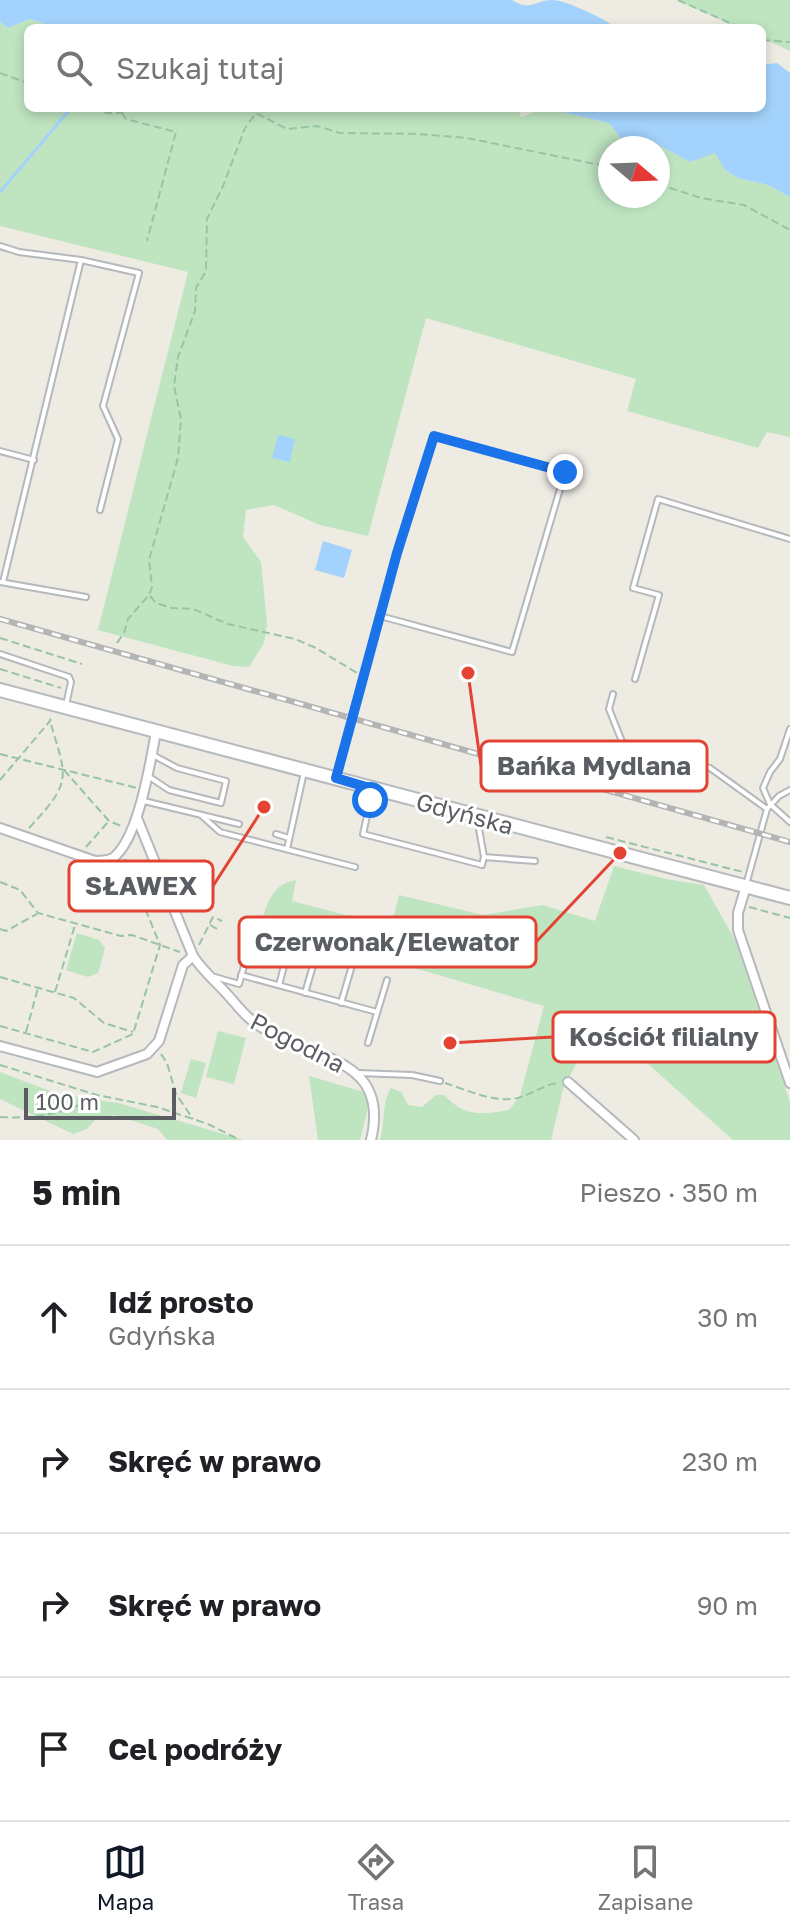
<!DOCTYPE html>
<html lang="pl">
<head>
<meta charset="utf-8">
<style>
	:root { --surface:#fff; --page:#f6f6f6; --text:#202124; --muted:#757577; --line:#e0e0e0; --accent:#111827 }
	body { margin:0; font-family:"Golos Text",sans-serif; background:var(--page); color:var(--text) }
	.compass { position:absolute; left:598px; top:136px; width:72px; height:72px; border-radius:50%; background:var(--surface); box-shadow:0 4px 12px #0003; rotate:109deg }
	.scale { position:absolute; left:24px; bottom:20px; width:152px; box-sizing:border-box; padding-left:8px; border:4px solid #5a5e62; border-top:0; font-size:22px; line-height:28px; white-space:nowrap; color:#5a5e62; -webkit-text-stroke:6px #fff; paint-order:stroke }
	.stop { position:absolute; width:24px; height:24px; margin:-18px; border:6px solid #1a73e8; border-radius:50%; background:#fff }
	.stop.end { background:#1a73e8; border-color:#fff; box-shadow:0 2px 8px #0008 }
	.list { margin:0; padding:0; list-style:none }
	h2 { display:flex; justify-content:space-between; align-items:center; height:104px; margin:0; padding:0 32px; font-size:34px }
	h2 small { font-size:26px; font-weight:400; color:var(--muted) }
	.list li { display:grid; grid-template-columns:52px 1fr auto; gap:24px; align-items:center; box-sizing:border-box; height:144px; padding:0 32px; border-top:2px solid var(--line) }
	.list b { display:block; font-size:30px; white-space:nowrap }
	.list p { margin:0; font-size:26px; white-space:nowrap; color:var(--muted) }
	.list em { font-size:26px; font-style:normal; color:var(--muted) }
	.icon { flex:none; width:44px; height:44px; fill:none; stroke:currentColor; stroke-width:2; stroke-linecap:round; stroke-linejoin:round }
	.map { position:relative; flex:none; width:790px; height:1140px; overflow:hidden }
	.search { position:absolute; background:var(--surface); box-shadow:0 4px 12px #0003; left:24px; right:24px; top:24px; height:88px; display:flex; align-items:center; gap:20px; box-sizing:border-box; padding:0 28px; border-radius:12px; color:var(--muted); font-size:30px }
	.sheet { height:680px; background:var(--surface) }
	nav { display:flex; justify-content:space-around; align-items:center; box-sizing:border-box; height:112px; border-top:2px solid var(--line); background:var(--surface); font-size:22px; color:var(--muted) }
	nav a { display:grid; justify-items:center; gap:4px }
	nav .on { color:var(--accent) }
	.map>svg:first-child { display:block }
</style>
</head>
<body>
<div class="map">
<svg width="790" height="1140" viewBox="0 0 790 1140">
	<rect width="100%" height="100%" fill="#edebe2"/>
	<g fill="#bfe4c0" fill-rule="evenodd">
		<path d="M677,0H790V51L762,38V28H739Z"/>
		<path d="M30,19L49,25L77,28H28V108H519L521,117L545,108L609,123L621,138H646L690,162L715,152L725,170L738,178L768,185L790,197V437L767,432L758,448L627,411L636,379L426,318L368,536L320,525L274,505L246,510L243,537L261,562L267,624L264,643L249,667L233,666L98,630L188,272L0,226V22L8,28ZM610,148H658V196H610Z"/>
		<path d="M614,866L666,879L704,885L735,940L790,1102V1140H733L599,1020L563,1089L551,1140H380C385,1123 382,1101 391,1088L401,1092L408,1105L422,1107L436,1095H444C465,1117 481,1115 509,1110L520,1096L544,1006L261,923C268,902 272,884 296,880L292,901L391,927L399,895L483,915L543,905L595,921Z"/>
		<path d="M77,933L99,940L105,948L98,973L88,977L66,970Z"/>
		<path d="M218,1031L246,1038L234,1084L206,1077Z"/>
		<path d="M191,1059L206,1063L196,1098L181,1093Z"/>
		<path d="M0,1072L58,1094L118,1103L244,1140H167L158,1129L115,1115L97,1118L87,1129L73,1134L0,1099Z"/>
		<path d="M309,1076L364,1092L368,1108L360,1140H318Z"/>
	</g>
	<g fill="#a3d3fc">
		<path d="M0,0H512C532,12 534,0 553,0C568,1 605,19 617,28H77L49,25L30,19L8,28L0,22Z"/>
		<path d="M777,63L790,73V197L768,185L738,178L725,170L715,153L690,162L646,138H621L609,123L545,108H762V65Z"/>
		<path d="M278,435L295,439L290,462L272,458Z"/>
		<path d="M323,541L352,550L344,578L315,570Z"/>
	</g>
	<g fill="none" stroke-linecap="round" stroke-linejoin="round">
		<path stroke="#a3d3fc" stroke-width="3" d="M0,192L71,108"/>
		<defs>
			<g id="service">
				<path d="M0,246L19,252L81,260L3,582"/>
				<path d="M81,260L139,273L103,406L118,439L100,510"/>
				<path d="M0,451L34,460"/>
				<path d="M0,582L86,597"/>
				<path d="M0,654L69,677L71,682L66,705"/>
				<path d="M635,679L659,595L633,588L658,499L790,539"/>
				<path d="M613,694L609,709L623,744L710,768L767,809"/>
				<path d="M790,729L780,759L770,772L763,788L770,804L790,822"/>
				<path d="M148,776L169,790L221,803L226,781L177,768L153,755"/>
				<path d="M337,776L397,553L434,436L565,472L512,652L380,616"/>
				<path d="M373,789L363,834L482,865L484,857"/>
				<path d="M144,801L239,824"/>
				<path d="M201,815L220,832L355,867"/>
				<path d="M482,820L479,829L484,857L535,861"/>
				<path d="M276,834L289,838"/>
				<path d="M287,849L304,772"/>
				<path d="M746,885L767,809L779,796L790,790"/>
				<path d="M241,975L377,1012"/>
				<path d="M215,977L239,984L251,941"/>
				<path d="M279,985L288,951"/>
				<path d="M305,993L315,959"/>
				<path d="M341,1003L351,969"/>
				<path d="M368,1043L387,980"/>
				<path d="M358,1073L412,1075L440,1081"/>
			</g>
			<g id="minor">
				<path d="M137,818L193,956C203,971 214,980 226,993C238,1006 246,1018 261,1027C312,1060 391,1056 371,1140"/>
				<path d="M0,828L95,861C101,861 108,861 113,858C139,838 150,763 156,732"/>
				<path d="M746,886L738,913V930L790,1083"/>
				<path d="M0,1046L97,1072L147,1054L159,1041L183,965L193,956"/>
				<path d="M568,1082L634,1140"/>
			</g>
			<path id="secondary" d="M0,690L790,898"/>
		</defs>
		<use href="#service" stroke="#b5b8bc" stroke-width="8"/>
		<use href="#minor" stroke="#b5b8bc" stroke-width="12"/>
		<use href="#secondary" stroke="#b6b9be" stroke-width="16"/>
		<g stroke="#98c4a6" stroke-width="2" stroke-dasharray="8 4" stroke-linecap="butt">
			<path d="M678,0L741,28"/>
			<path d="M762,40L790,42"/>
			<path d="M0,73L28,83"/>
			<path d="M93,108L107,113H122L126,108"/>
			<path d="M246,108L287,129L317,126L340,133L418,134L467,138L610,167"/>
			<path d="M122,113L126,119L176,132L147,241"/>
			<path d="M658,184L701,198L744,205L790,230"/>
			<path d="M150,596L156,603L172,608L193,609L228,624L295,639L316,648L357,673"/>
			<path d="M0,638L82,664"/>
			<path d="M117,643L124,633L128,619L149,595L152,587L149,560L178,458L181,419L174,386L178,357L195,311L196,288L206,271L207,219L223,186L245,128L256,113"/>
			<path d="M0,669L61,688"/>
			<path d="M0,754L137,788"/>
			<path d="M64,770L109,821L121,826"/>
			<path d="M0,780L50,721L51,715"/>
			<path d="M29,828C73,781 67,779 50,721"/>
			<path d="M606,837L743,872"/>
			<path d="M86,847L108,822"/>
			<path d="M0,882L20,890L38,913L121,936L132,935L180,952"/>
			<path d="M749,907L790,918"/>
			<path d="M210,925L217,929"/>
			<path d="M0,929L6,931L37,914"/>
			<path d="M199,945L213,917L222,921"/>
			<path d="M0,977L74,998L104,1023L133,1032"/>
			<path d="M55,992L75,925"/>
			<path d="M0,1026L93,1052L133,1034L160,945L125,859"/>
			<path d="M26,1032L38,988"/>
			<path d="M161,1054L167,1063L176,1094L193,1119"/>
			<path d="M0,1065L97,1095L157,1107L208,1124L240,1140"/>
			<path d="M445,1083C467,1090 498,1105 521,1097C534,1093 544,1085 557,1083"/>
			<path d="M0,1117C35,1119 67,1114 96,1096"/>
		</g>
		<use href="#service" stroke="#fff" stroke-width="4"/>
		<use href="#minor" stroke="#fff" stroke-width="8"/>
		<use href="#secondary" stroke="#fff" stroke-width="12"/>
		<defs>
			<path id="rail" d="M0,619L790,842"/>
		</defs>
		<use href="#rail" stroke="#b3b4b4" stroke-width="6"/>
		<use href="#rail" stroke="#fff" stroke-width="3" stroke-dasharray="9" stroke-linecap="butt"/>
	</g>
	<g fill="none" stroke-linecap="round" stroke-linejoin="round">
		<path stroke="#1a73e8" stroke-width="10" d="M370,800L373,789L336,778L397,553L434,436L565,472"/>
	</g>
	<g text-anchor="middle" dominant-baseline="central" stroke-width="6" stroke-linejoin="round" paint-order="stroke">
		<g font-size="24" fill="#5a5e62" stroke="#fff">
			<text transform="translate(465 813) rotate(15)">Gdyńska</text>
			<text transform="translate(298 1042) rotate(27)">Pogodna</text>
		</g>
	</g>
	<path fill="none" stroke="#e34332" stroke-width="3" d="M468 673L481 766M264 807L213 886M620 853L536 942M450 1043L553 1037"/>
	<g fill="#e34332" stroke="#fff" stroke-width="3">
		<circle cx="468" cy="673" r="8"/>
		<circle cx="264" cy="807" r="8"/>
		<circle cx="620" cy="853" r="8"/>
		<circle cx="450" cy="1043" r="8"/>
	</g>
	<g fill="#fff" stroke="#e34332" stroke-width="3">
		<rect x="481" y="741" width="226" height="50" rx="8"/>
		<rect x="69" y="861" width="144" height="50" rx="8"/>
		<rect x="239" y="917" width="297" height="50" rx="8"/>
		<rect x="553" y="1012" width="222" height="50" rx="8"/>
	</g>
	<g font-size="26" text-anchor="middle" font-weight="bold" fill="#5a5e62">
		<text x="594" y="775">Bańka Mydlana</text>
		<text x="141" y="895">SŁAWEX</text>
		<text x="387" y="951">Czerwonak/Elewator</text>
		<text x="664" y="1046">Kościół filialny</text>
	</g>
</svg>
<svg class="compass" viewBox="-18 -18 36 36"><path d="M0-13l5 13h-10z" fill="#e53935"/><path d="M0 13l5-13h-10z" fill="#757577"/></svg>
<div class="scale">100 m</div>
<div class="stop" style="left:370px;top:800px"></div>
<div class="stop end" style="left:565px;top:472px"></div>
<div class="search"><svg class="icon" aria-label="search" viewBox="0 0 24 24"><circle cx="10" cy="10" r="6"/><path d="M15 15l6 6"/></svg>Szukaj tutaj</div>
</div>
<section class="sheet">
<h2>5 min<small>Pieszo · 350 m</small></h2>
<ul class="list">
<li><svg class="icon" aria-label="ahead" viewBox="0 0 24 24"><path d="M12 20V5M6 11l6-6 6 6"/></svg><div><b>Idź prosto</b><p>Gdyńska</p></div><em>30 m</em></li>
<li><svg class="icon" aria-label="right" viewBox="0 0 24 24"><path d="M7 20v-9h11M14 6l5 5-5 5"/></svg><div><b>Skręć w prawo</b></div><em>230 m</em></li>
<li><svg class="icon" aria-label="right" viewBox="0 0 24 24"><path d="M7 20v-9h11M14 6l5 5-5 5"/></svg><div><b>Skręć w prawo</b></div><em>90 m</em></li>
<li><svg class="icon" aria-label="arrive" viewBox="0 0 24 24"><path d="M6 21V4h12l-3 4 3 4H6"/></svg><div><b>Cel podróży</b></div></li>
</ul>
</section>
<nav>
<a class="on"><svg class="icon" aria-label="map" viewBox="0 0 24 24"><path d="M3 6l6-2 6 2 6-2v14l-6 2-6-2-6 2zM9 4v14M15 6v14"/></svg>Mapa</a>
<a><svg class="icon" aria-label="directions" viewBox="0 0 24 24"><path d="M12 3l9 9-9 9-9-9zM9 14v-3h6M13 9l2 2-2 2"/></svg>Trasa</a>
<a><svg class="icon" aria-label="saved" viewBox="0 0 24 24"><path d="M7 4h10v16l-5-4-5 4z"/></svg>Zapisane</a>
</nav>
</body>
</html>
